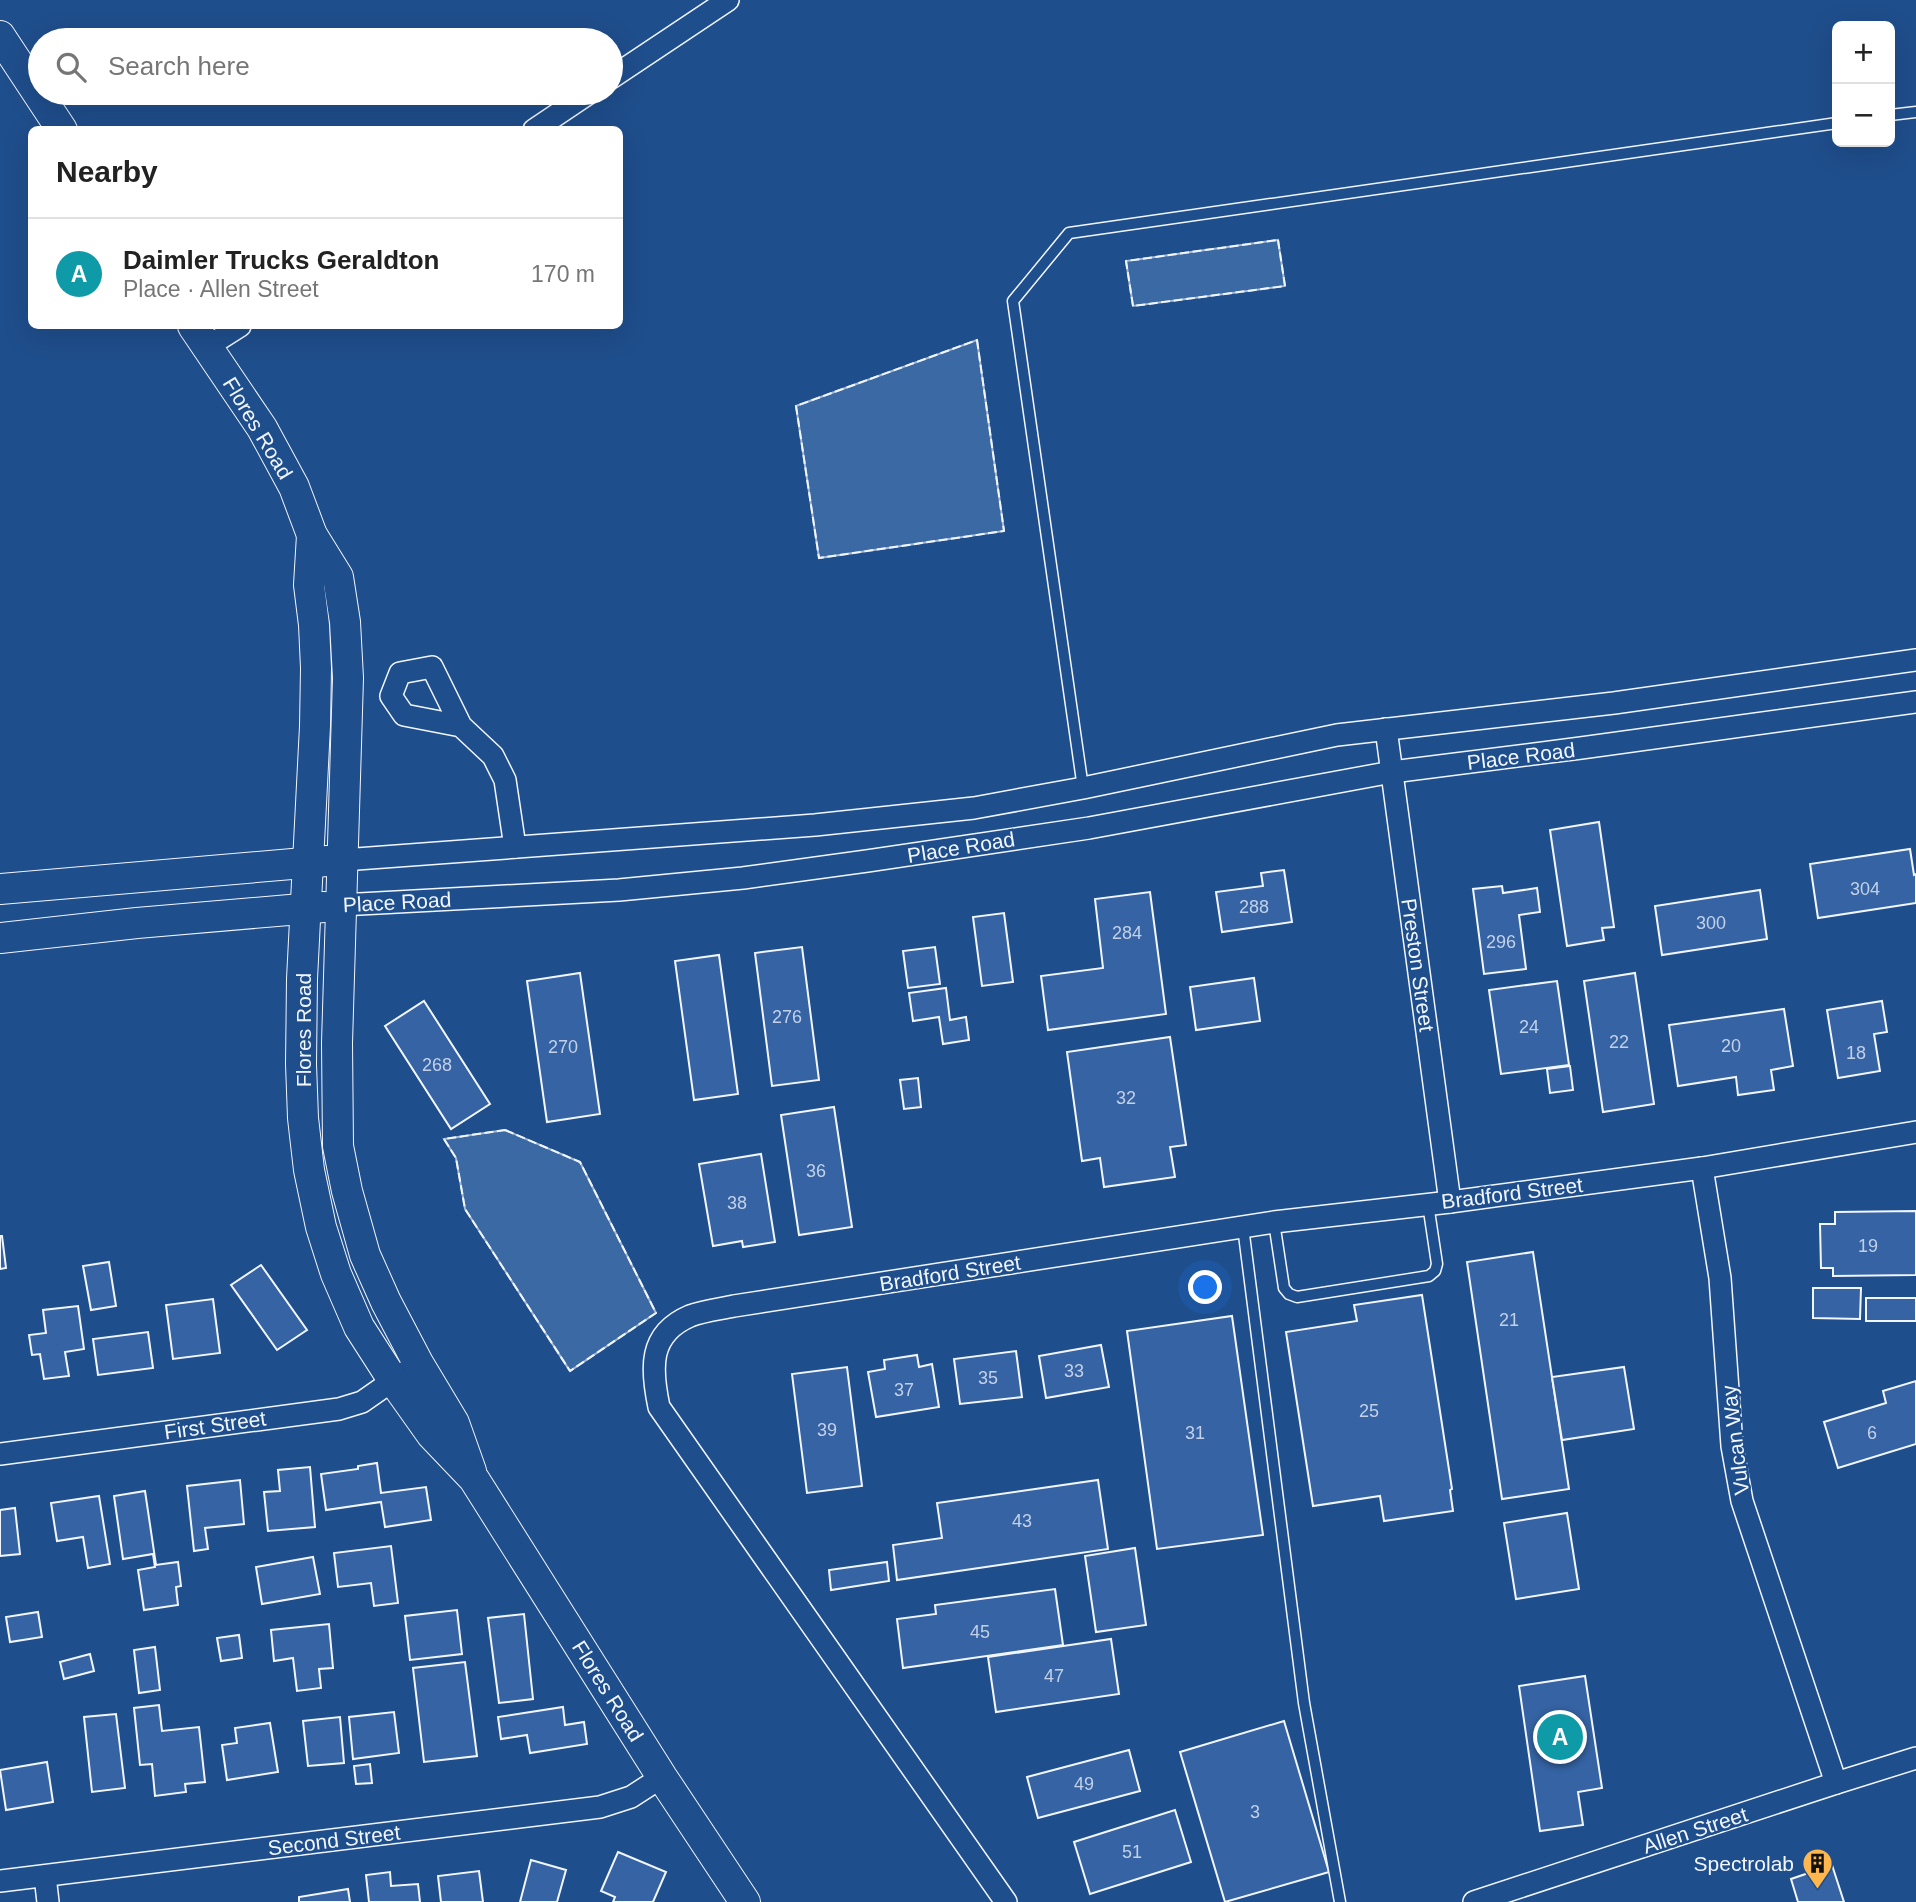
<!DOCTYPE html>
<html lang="en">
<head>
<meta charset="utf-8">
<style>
	:root { --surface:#fff; --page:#f2f2f2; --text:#222; --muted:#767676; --line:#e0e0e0; --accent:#856535 }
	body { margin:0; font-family:Arial,sans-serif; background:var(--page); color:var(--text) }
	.controls { position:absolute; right:21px; top:21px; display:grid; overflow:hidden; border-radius:10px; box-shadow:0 7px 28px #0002 }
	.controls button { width:63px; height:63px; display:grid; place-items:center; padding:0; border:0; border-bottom:2px solid var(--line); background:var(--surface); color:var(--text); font:35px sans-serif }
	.you { position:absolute; left:1206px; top:1288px; width:24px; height:24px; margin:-18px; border:5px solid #fff; border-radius:50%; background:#1a73e8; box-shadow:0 0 0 10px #1a73e833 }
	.badge { display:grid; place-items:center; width:46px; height:46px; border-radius:50%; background:var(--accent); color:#fff; font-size:23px; font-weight:700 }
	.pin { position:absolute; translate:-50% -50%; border:4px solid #fff; box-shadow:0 2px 7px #0006 }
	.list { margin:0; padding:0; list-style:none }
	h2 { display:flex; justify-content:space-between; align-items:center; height:91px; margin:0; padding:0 28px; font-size:30px }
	h2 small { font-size:23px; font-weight:400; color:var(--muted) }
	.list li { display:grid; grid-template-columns:46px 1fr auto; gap:21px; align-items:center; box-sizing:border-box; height:112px; padding:0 28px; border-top:2px solid var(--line) }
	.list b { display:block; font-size:26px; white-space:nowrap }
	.list p { margin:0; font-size:23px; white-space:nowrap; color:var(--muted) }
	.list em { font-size:23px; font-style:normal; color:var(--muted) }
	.icon { flex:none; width:38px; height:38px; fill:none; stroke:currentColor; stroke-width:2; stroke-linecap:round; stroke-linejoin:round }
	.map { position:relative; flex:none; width:1916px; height:1902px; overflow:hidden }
	.search { position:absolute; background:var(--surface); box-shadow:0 7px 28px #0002; left:28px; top:28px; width:595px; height:77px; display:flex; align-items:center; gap:18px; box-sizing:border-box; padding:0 24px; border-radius:38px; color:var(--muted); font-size:26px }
	.panel { position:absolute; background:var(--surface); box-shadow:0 7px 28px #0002; left:28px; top:126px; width:595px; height:203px; border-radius:10px }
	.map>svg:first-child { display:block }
</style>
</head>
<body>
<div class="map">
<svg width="1916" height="1902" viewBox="0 0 1916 1902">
	<rect width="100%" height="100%" fill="#1f4e8c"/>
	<g fill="#3b69a3" stroke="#a8bbd7" stroke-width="2">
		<path d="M1278,240L1285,286L1133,306L1126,261Z"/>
		<path d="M977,340L1004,531L819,558L796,406Z"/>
		<path d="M505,1130L580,1162L656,1313L570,1371L465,1209L456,1158L444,1139Z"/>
	</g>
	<g fill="#3563a3" stroke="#f2f6ff" stroke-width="2">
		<path d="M1599,822L1614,927L1602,928L1604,940L1567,946L1550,830Z"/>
		<path d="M1910,849L1914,875L1916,874V903L1818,918L1810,864Z"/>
		<path d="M1284,870L1292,922L1222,932L1216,892L1263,886L1261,873Z"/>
		<path d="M1502,886L1503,893L1537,888L1540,912L1519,915L1526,969L1484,974L1473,889Z"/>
		<path d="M1760,890L1767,939L1662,955L1655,906Z"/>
		<path d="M1150,892L1166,1014L1048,1030L1041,976L1103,968L1095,899Z"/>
		<path d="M1004,913L1013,982L982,986L973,917Z"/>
		<path d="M802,947L819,1080L772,1086L755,953Z"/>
		<path d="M935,947L940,984L908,988L903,951Z"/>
		<path d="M719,955L738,1094L694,1100L675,961Z"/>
		<path d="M580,973L600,1114L547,1122L527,981Z"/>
		<path d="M1635,973L1654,1104L1603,1112L1584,981Z"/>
		<path d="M1254,978L1260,1021L1196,1030L1190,987Z"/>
		<path d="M1557,981L1569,1065L1501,1074L1489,990Z"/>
		<path d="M946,988L950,1020L966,1017L969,1040L943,1044L939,1017L913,1021L909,993Z"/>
		<path d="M424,1001L490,1104L451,1129L385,1026Z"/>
		<path d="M1882,1001L1887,1032L1874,1034L1880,1071L1838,1078L1827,1010Z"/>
		<path d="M1784,1009L1793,1066L1771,1070L1774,1090L1738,1095L1736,1077L1678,1086L1669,1025Z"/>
		<path d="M1170,1037L1186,1145L1170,1147L1175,1177L1104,1187L1100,1158L1082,1161L1067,1052Z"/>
		<path d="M1570,1066L1573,1090L1550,1093L1547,1069Z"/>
		<path d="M918,1078L921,1107L904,1109L900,1080Z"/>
		<path d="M834,1107L852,1227L799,1235L781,1115Z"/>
		<path d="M761,1154L775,1242L743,1247L742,1241L713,1246L699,1164Z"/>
		<path d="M1916,1211V1275L1833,1276V1268H1821L1820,1224H1835V1212Z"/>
		<path d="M0,1236H2L6,1268L0,1269Z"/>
		<path d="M1533,1252L1569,1489L1502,1499L1467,1262Z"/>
		<path d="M109,1262L116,1306L91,1310L83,1266Z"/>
		<path d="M261,1265L307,1330L277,1350L231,1285Z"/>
		<path d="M1813,1288H1861L1860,1319L1813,1318Z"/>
		<path d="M1422,1295L1452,1489L1450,1490L1453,1511L1384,1521L1380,1496L1313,1506L1286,1332L1357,1321L1354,1305Z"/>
		<rect x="1866" y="1298" width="50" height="23"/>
		<path d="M213,1299L220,1353L173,1359L166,1305Z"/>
		<path d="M78,1306L84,1349L65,1352L69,1376L44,1379L40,1354L32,1355L29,1335L46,1333L43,1310Z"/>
		<path d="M1232,1316L1263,1535L1157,1549L1127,1331Z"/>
		<path d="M148,1332L153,1368L98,1375L93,1339Z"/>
		<path d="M1101,1345L1109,1387L1046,1398L1039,1356Z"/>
		<path d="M1016,1351L1022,1397L960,1404L954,1359Z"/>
		<path d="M917,1355L919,1367L932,1364L939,1407L876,1417L868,1372L885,1369L884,1360Z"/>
		<path d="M847,1367L862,1486L807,1493L792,1374Z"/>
		<path d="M1624,1367L1634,1429L1562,1440L1552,1377Z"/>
		<path d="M1916,1381V1444L1838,1468L1824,1422L1886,1403L1883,1391Z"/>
		<path d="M377,1463L381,1493L426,1487L431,1520L385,1527L381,1502L326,1510L321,1474L358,1469V1466Z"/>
		<path d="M310,1467L315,1527L268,1531L264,1492L280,1491L278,1470Z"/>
		<path d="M240,1480L244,1524L205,1528L208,1549L194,1551L187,1486Z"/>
		<path d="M1098,1480L1108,1549L897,1580L893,1545L942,1538L937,1503Z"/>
		<path d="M145,1491L156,1565L178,1562L181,1586L176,1587L178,1605L144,1610L138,1570L155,1567L153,1554L123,1559L114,1496Z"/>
		<path d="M99,1496L110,1564L88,1568L83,1537L57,1541L51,1503Z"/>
		<path d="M15,1508L20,1554L0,1556V1510Z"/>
		<path d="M1567,1513L1579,1589L1516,1599L1504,1523Z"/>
		<path d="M391,1546L398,1603L374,1606L371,1583L338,1587L334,1553Z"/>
		<path d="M1135,1548L1146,1625L1096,1632L1085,1556Z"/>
		<path d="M313,1557L320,1594L262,1604L256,1567Z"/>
		<path d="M887,1562L889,1581L831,1590L829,1570Z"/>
		<path d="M1055,1589L1063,1645L903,1668L897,1619L936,1614L935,1605Z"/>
		<path d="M457,1610L462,1654L410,1660L405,1616Z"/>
		<path d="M38,1612L42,1637L10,1642L6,1617Z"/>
		<path d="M524,1614L533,1699L499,1703L488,1618Z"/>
		<path d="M329,1624L333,1668L319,1669L321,1688L297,1691L293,1658L274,1661L271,1630Z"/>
		<path d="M239,1635L242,1658L221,1661L217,1638Z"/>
		<path d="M1111,1639L1119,1694L996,1712L988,1657Z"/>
		<path d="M155,1647L160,1690L139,1693L134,1650Z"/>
		<path d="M90,1654L94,1671L64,1679L60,1662Z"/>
		<path d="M465,1662L477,1756L424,1762L413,1668Z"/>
		<path d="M1585,1676L1602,1788L1578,1792L1583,1825L1540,1831L1519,1686Z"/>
		<path d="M159,1705L162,1731L199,1727L205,1782L185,1784L186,1792L155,1796L152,1764L140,1765L134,1708Z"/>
		<path d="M563,1707L565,1725L584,1722L587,1744L530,1753L527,1735L501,1739L498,1717Z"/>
		<path d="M394,1712L399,1753L353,1759L349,1717Z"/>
		<path d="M116,1714L125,1788L92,1792L84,1717Z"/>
		<path d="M340,1717L344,1763L308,1766L303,1721Z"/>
		<path d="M1284,1721L1329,1872L1225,1902L1180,1752Z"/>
		<path d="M270,1723L278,1772L227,1780L222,1745L237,1743L235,1728Z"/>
		<path d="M1129,1750L1140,1791L1038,1818L1027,1777Z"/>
		<path d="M47,1762L53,1802L6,1810L0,1770Z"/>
		<path d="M370,1764L372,1783L356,1784L354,1766Z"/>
		<path d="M1175,1810L1191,1862L1090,1894L1074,1842Z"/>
		<path d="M618,1852L666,1872L653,1902H613L615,1897L601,1891Z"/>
		<path d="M531,1860L566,1870L557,1902H520Z"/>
		<path d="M1832,1865L1844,1902H1798L1791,1879Z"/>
		<path d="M479,1871L483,1902H441L438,1876Z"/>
		<path d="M390,1872L391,1886L418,1884L420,1902H369L366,1875Z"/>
		<path d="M348,1889L350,1902H299V1897Z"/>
	</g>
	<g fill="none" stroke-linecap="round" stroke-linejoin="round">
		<defs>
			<g id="lane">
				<path d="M1890,115L1916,112"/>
				<path d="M1083,788L1013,301L1069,233L1837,123"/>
				<path d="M1274,1222L1284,1288L1289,1294L1297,1297L1429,1276L1435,1271L1437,1264L1428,1204"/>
				<path d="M1243,1227L1304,1703L1340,1902"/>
			</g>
			<g id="street">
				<path d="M611,78L728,0"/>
				<path d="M534,130L589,93"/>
				<path d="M207,347L240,326"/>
				<path d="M461,726L404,715L391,696L400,673L432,667L461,726L493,756L505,780L515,847"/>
				<path d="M1386,729L1450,1202"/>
				<path d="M343,860L815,825L974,808L1083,788L1337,735L1614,703L1916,660"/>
				<path d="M341,905L619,890L743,878L867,861L1089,828L1392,772L1581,748L1916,702"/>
				<path d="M1702,1168L1720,1278L1732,1446L1742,1501L1836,1783"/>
				<path d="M0,1454L339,1409L362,1402L405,1372"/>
				<path d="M45,1876L48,1902"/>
				<path d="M0,1881L600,1807L631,1797L662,1777"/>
				<path d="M1006,1902L659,1407C651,1369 648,1334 690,1316C703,1311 720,1309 734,1306L1274,1222L1450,1202L1702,1168L1916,1132"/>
				<path d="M1474,1902L1836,1783L1916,1758"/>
			</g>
			<g id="secondary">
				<path d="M0,36L62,130"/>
				<path d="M193,326L262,428L294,487L312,535L338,577L345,622L348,678L337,1043L338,1146L347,1191L365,1255L386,1302L418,1363L454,1423L471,1471"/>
				<path d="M312,535L309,585L314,625L316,668L315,726L302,979L301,1064L303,1118L309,1170L321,1227L336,1274L359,1327L393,1380L432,1435L474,1479L662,1777L745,1902"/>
				<path d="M0,889L327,861"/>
				<path d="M0,938L137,923L324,907"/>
			</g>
		</defs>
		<use href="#lane" stroke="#f2f6ff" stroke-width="13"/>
		<use href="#street" stroke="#f2f6ff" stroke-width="24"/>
		<use href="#secondary" stroke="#f2f6ff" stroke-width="32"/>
		<use href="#lane" stroke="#1f4e8c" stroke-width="10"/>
		<use href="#street" stroke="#1f4e8c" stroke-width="21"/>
		<use href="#secondary" stroke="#1f4e8c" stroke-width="30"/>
		<g stroke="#f2f6ff" stroke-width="2" stroke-dasharray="9 3.5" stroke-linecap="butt">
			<path d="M1278,240L1285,286L1133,306L1126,261Z"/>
			<path d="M977,340L1004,531L819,558L796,406Z"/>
			<path d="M505,1130L580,1162L656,1313L570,1371L465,1209L456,1158L444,1139Z"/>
		</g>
	</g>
	<defs>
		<symbol id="building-pin" viewBox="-11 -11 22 30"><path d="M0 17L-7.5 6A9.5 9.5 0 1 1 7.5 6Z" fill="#ffb74d" stroke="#1f4e8c"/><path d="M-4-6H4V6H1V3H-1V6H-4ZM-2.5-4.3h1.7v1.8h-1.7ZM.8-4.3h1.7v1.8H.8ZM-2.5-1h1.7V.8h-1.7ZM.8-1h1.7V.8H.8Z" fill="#111"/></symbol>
	</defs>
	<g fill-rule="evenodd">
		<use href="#building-pin" x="1800" y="1846" width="35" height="47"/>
	</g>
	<g text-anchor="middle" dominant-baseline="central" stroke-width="5" stroke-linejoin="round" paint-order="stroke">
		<g font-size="18" fill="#c3d1e8">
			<text x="1865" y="889">304</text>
			<text x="1254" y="907">288</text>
			<text x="1711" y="923">300</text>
			<text x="1127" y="933">284</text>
			<text x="1501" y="942">296</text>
			<text x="787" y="1017">276</text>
			<text x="1529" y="1027">24</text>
			<text x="1619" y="1042">22</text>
			<text x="1731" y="1046">20</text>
			<text x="563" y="1047">270</text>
			<text x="1856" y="1053">18</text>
			<text x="437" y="1065">268</text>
			<text x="1126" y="1098">32</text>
			<text x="816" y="1171">36</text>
			<text x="737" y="1203">38</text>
			<text x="1868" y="1246">19</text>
			<text x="1509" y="1320">21</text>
			<text x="1074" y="1371">33</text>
			<text x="988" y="1378">35</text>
			<text x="904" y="1390">37</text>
			<text x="1369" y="1411">25</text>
			<text x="827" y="1430">39</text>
			<text x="1195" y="1433">31</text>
			<text x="1872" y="1433">6</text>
			<text x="1022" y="1521">43</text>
			<text x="980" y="1632">45</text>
			<text x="1054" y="1676">47</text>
			<text x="1084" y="1784">49</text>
			<text x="1255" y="1812">3</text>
			<text x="1132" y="1852">51</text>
		</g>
		<g font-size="21" fill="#f2f6ff" stroke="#1f4e8c">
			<text transform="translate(258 428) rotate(59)">Flores Road</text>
			<text transform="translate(1521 756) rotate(-7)">Place Road</text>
			<text transform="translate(961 847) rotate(-9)">Place Road</text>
			<text transform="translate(397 902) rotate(-3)">Place Road</text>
			<text transform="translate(1418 965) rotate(82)">Preston Street</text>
			<text transform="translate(303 1030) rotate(-90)">Flores Road</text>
			<text transform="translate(1512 1193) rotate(-7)">Bradford Street</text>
			<text transform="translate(950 1273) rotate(-9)">Bradford Street</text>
			<text transform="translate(215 1425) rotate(-8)">First Street</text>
			<text transform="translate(1735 1440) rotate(-97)">Vulcan Way</text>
			<text transform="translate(608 1691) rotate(58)">Flores Road</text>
			<text transform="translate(1695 1830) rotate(-18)">Allen Street</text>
			<text transform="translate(334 1840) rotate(-7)">Second Street</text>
		</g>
		<g font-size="21" fill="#f2f6ff" stroke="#1f4e8c" text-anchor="end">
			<text x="1794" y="1863">Spectrolab</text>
		</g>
	</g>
</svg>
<div class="controls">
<button>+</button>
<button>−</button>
</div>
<div class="you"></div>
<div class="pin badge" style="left:1560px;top:1737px;background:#0f9aa8">A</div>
<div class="search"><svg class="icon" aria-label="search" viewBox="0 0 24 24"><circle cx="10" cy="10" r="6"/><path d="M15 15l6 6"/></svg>Search here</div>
<section class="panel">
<h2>Nearby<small></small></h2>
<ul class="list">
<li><span class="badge" style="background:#0f9aa8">A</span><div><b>Daimler Trucks Geraldton</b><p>Place · Allen Street</p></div><em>170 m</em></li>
</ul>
</section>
</div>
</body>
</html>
